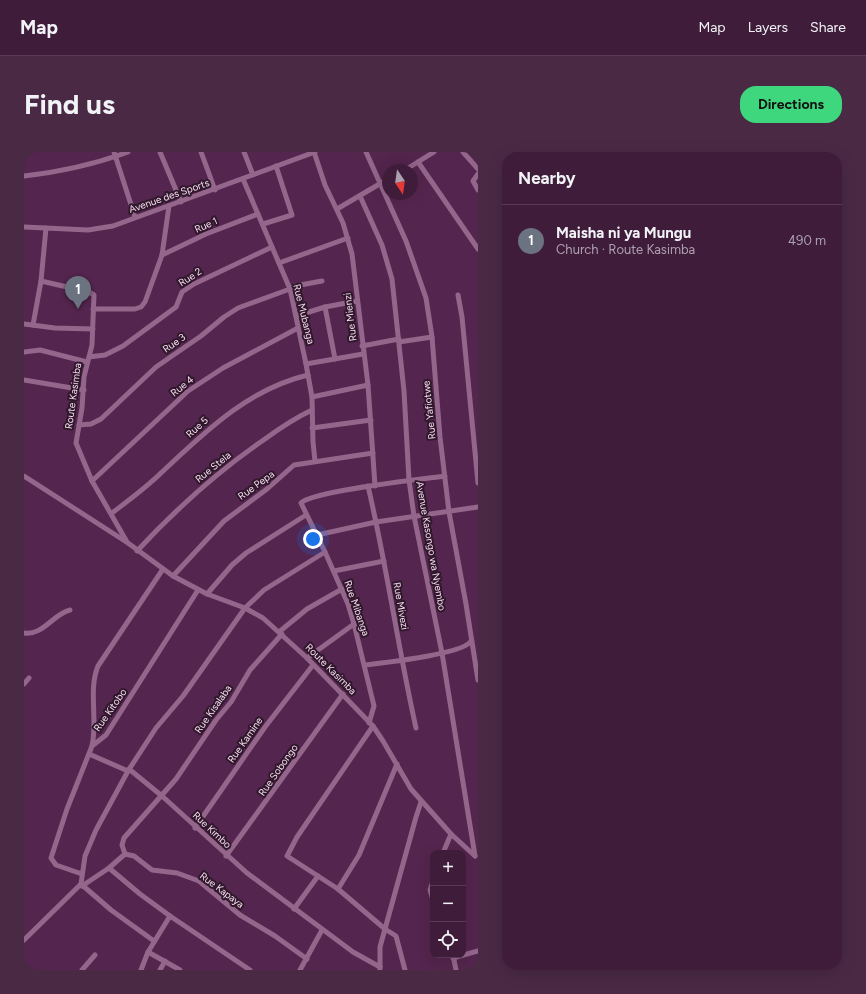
<!DOCTYPE html>
<html lang="en">
<head>
<meta charset="utf-8">
<style>
	:root { --surface:#3f1c3a; --page:#4a2945; --text:#f1f3f6; --muted:#ada1af; --line:#583a54; --accent:#3ed77d }
	body { margin:0; font-family:Figtree,sans-serif; background:var(--page); color:var(--text) }
	.controls { position:absolute; right:12px; bottom:12px; display:grid; overflow:hidden; border-radius:8px; box-shadow:0 4px 16px #0002 }
	.controls button { width:36px; height:36px; display:grid; place-items:center; padding:0; border:0; border-bottom:1px solid var(--line); background:var(--surface); color:var(--text); font:20px sans-serif }
	.compass { position:absolute; left:358px; top:12px; width:36px; height:36px; border-radius:50%; background:var(--surface); box-shadow:0 4px 16px #0002; rotate:167deg }
	.you { position:absolute; left:289px; top:387px; width:14px; height:14px; margin:-10px; border:3px solid #fff; border-radius:50%; background:#1a73e8; box-shadow:0 0 0 6px #1a73e833 }
	.badge { display:grid; place-items:center; width:26px; height:26px; border-radius:50%; background:var(--accent); color:#fff; font-size:13px; font-weight:700 }
	.pin { position:absolute; translate:-50% -33px; filter:drop-shadow(0 1px 2px #0008) }
	.pin::after { content:''; position:absolute; top:21px; width:14px; height:12px; background:inherit; clip-path:polygon(0 0,100% 0,50% 100%) }
	.list { margin:0; padding:0; list-style:none }
	h2 { display:flex; justify-content:space-between; align-items:center; height:52px; margin:0; padding:0 16px; font-size:17px }
	h2 small { font-size:13px; font-weight:400; color:var(--muted) }
	.list li { display:grid; grid-template-columns:26px 1fr auto; gap:12px; align-items:center; box-sizing:border-box; height:72px; padding:0 16px; border-top:1px solid var(--line) }
	.list b { display:block; font-size:15px; white-space:nowrap }
	.list p { margin:0; font-size:13px; white-space:nowrap; color:var(--muted) }
	.list em { font-size:13px; font-style:normal; color:var(--muted) }
	.icon { flex:none; width:22px; height:22px; fill:none; stroke:currentColor; stroke-width:2; stroke-linecap:round; stroke-linejoin:round }
	.map { position:relative; flex:none; width:454px; height:818px; overflow:hidden; border-radius:16px }
	header { display:flex; align-items:center; gap:24px; box-sizing:border-box; height:56px; padding:0 20px; background:var(--surface); border-bottom:1px solid var(--line) }
	header strong { font-size:19px }
	nav { display:flex; gap:22px; margin-inline-start:auto; font-size:14px }
	.intro { display:flex; align-items:center; justify-content:space-between; box-sizing:border-box; height:96px; padding:0 24px }
	h1 { margin:0; font-size:28px }
	.button { padding:10px 18px; border-radius:16px; background:var(--accent); color:#111; font-size:14px; font-weight:700 }
	main { display:flex; gap:24px; padding:0 24px }
	aside { flex:1; background:var(--surface); border-radius:16px; box-shadow:0 4px 16px #0002 }
	.map>svg:first-child { display:block }
</style>
</head>
<body>
<header>
<strong>Map</strong>
<nav><a>Map</a><a>Layers</a><a>Share</a></nav>
</header>
<div class="intro"><h1>Find us</h1><a class="button">Directions</a></div>
<main>
<div class="map">
<svg width="454" height="818" viewBox="0 0 454 818">
	<rect width="100%" height="100%" fill="#54254e"/>
	<g fill="none" stroke-linecap="round" stroke-linejoin="round">
		<g stroke="#94668c" stroke-width="5">
			<path d="M90,0L111,65"/>
			<path d="M136,0L157,50"/>
			<path d="M177,0L191,38"/>
			<path d="M220,0L229,23"/>
			<path d="M290,0L301,33L319,71L328,102L344,233L351,334"/>
			<path d="M342,0L382,89L402,146L408,185L416,285L425,360L442,452L454,528"/>
			<path d="M439,0L454,17"/>
			<path d="M394,10L454,97"/>
			<path d="M381,18L410,0"/>
			<path d="M454,22L449,29L454,38"/>
			<path d="M0,24C36,20 69,13 104,0"/>
			<path d="M219,27L266,137L282,212L288,245L289,290L291,309"/>
			<path d="M336,44L358,93L368,127L380,239L385,328L390,364L418,501L451,704"/>
			<path d="M313,57L364,27"/>
			<path d="M239,72L268,63L252,14"/>
			<path d="M0,75L64,78L89,74L291,0"/>
			<path d="M138,103L182,82L234,62"/>
			<path d="M255,111L324,86"/>
			<path d="M17,129L65,140L70,143L68,193L60,225L58,256L52,291L68,329L103,390"/>
			<path d="M434,143L438,165L454,331"/>
			<path d="M301,155L311,207"/>
			<path d="M69,157H111L117,155L121,150L138,103L145,54"/>
			<path d="M272,164L301,155L333,149"/>
			<path d="M0,172L31,176L69,177"/>
			<path d="M9,173L17,129L22,76"/>
			<path d="M375,190L408,185"/>
			<path d="M338,194L375,187"/>
			<path d="M0,200L16,198L63,210"/>
			<path d="M65,205L81,203L99,194L152,155L158,140L170,132L248,95"/>
			<path d="M282,212L339,202"/>
			<path d="M0,228L60,238"/>
			<path d="M288,245L344,233"/>
			<path d="M55,273L67,272L77,267L132,215L177,184L200,165L214,156L266,137L271,134L298,129"/>
			<path d="M288,276L347,268"/>
			<path d="M0,324L104,391L149,424L183,442L221,456L239,466L283,506L349,574L359,589L387,637L427,682L451,704"/>
			<path d="M68,329L164,239L199,216L274,176"/>
			<path d="M344,334C363,415 374,496 392,576"/>
			<path d="M88,361C105,348 123,335 138,320C181,280 224,237 284,223"/>
			<path d="M293,383L352,370L454,355"/>
			<path d="M113,399C152,357 194,319 241,287C256,276 271,266 288,258"/>
			<path d="M310,419L360,409"/>
			<path d="M149,424L200,369L243,337L270,313L349,301"/>
			<path d="M183,442L208,413L222,401L282,363"/>
			<path d="M255,480L283,457L318,437"/>
			<path d="M0,481C19,484 29,462 46,458"/>
			<path d="M283,506L330,472"/>
			<path d="M341,513C358,511 440,502 447,489"/>
			<path d="M0,532L5,526"/>
			<path d="M345,571L350,554L330,472L324,452L301,400L277,351C288,339 399,327 421,324"/>
			<path d="M349,574L273,685L263,704L314,737L361,777L372,784L381,818"/>
			<path d="M68,594C74,568 64,538 74,514L139,417"/>
			<path d="M65,602L104,619"/>
			<path d="M105,617L138,644L223,721L329,800L356,815"/>
			<path d="M171,676L241,575L289,513"/>
			<path d="M419,701L427,682"/>
			<path d="M101,702L98,693L100,686L152,627L192,568L207,550L226,518L258,482"/>
			<path d="M202,704L319,542"/>
			<path d="M85,716L116,742L146,764L226,818"/>
			<path d="M58,722L32,713L27,706L43,657L68,594L82,583L174,438"/>
			<path d="M409,729L406,738L409,748"/>
			<path d="M57,732L61,704L72,678L104,619L132,576L159,544L221,456L240,438L301,400"/>
			<path d="M57,732L87,758L130,789"/>
			<path d="M58,734L85,716L101,702L110,704L128,718L153,721L175,729L216,763L251,784L283,807"/>
			<path d="M314,737L335,703L373,612"/>
			<path d="M270,757L294,724"/>
			<path d="M0,788L57,732"/>
			<path d="M124,800L156,818"/>
			<path d="M429,803L432,818"/>
			<path d="M429,806L454,799"/>
			<path d="M356,817V795L392,665L397,650"/>
			<path d="M58,818L71,803"/>
			<path d="M117,818L124,800L146,764"/>
			<path d="M136,818L141,809"/>
			<path d="M276,818L298,778"/>
		</g>
	</g>
	<g text-anchor="middle" dominant-baseline="central" stroke-width="4" stroke-linejoin="round" paint-order="stroke">
		<g font-size="10" fill="#fadcf4" stroke="#2e182a">
			<text transform="translate(145 44) rotate(-19)">Avenue des Sports</text>
			<text transform="translate(182 73) rotate(-24)">Rue 1</text>
			<text transform="translate(166 125) rotate(-33)">Rue 2</text>
			<text transform="translate(280 162) rotate(76)">Rue Mubanga</text>
			<text transform="translate(326 165) rotate(-97)">Rue Mienzi</text>
			<text transform="translate(150 191) rotate(-35)">Rue 3</text>
			<text transform="translate(158 234) rotate(-39)">Rue 4</text>
			<text transform="translate(49 244) rotate(-82)">Route Kasimba</text>
			<text transform="translate(405 258) rotate(-96)">Rue Yafiotwe</text>
			<text transform="translate(173 275) rotate(-42)">Rue 5</text>
			<text transform="translate(189 315) rotate(-39)">Rue Stela</text>
			<text transform="translate(232 333) rotate(-36)">Rue Pepa</text>
			<text transform="translate(407 394) rotate(80)">Avenue Kasongo wa Nyembo</text>
			<text transform="translate(377 454) rotate(80)">Rue Mivezi</text>
			<text transform="translate(333 456) rotate(71)">Rue Mibanga</text>
			<text transform="translate(307 517) rotate(45)">Route Kasimba</text>
			<text transform="translate(189 557) rotate(-55)">Rue Kisalaba</text>
			<text transform="translate(86 558) rotate(-55)">Rue Kitobo</text>
			<text transform="translate(221 588) rotate(-55)">Rue Kamine</text>
			<text transform="translate(254 618) rotate(-55)">Rue Sobongo</text>
			<text transform="translate(188 678) rotate(43)">Rue Kimbo</text>
			<text transform="translate(198 738) rotate(37)">Rue Kapaya</text>
		</g>
	</g>
</svg>
<div class="controls">
<button>+</button>
<button>−</button>
<button><svg class="icon" aria-label="locate" viewBox="0 0 24 24"><circle cx="12" cy="12" r="6"/><path d="M12 2v4M12 18v4M2 12h4M18 12h4"/></svg></button>
</div>
<svg class="compass" viewBox="-18 -18 36 36"><path d="M0-13l5 13h-10z" fill="#e53935"/><path d="M0 13l5-13h-10z" fill="#ada1af"/></svg>
<div class="you"></div>
<div class="pin badge" style="left:54px;top:157px;background:#6b7280">1</div>
</div>
<aside>
<h2>Nearby<small></small></h2>
<ul class="list">
<li><span class="badge" style="background:#6b7280">1</span><div><b>Maisha ni ya Mungu</b><p>Church · Route Kasimba</p></div><em>490 m</em></li>
</ul>
</aside>
</main>
</body>
</html>
